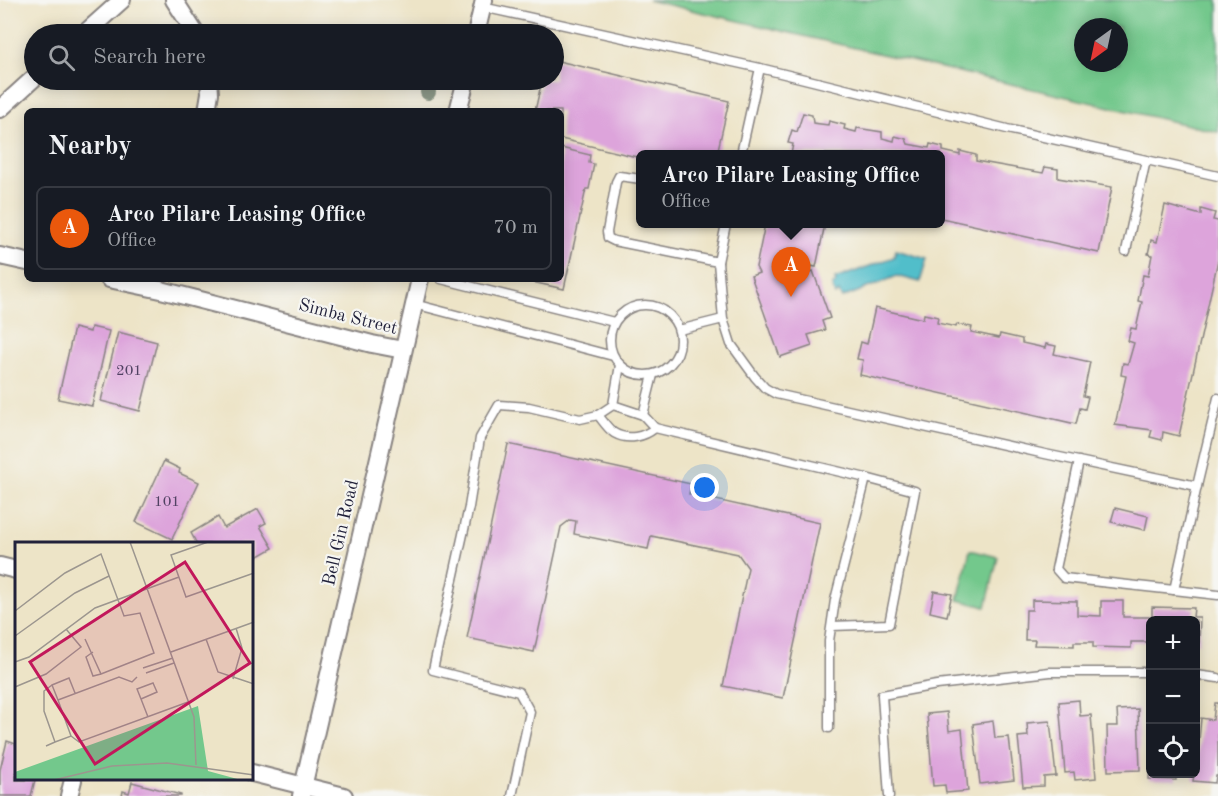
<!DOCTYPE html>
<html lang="en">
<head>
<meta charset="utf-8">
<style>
	:root { --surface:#171b24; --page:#20242c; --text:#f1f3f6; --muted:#9ea1a6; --line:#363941; --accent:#ea580c }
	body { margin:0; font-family:"Old Standard TT",serif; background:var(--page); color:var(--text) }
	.controls { position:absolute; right:18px; bottom:18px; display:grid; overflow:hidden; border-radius:9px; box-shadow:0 3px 15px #0003 }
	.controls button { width:54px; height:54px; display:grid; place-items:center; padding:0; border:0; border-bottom:2px solid var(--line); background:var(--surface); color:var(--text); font:30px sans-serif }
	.compass { position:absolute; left:1074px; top:18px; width:54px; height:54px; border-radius:50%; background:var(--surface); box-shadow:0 3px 15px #0003; rotate:213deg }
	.you { position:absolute; left:705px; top:488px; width:21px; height:21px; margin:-15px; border:4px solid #fff; border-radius:50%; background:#1a73e8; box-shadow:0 0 0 9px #1a73e833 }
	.badge { display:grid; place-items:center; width:39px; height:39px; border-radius:50%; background:var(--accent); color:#fff; font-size:20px; font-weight:700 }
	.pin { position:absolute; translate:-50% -50px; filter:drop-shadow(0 2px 3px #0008) }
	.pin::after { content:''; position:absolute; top:32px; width:21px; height:18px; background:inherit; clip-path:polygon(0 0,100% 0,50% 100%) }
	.popup { position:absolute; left:636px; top:150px; width:309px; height:78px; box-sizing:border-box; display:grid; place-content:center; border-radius:9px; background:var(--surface); filter:drop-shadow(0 2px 4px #0005); font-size:20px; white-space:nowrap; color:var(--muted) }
	.popup b { font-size:22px; color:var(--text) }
	.popup::after { content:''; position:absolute; left:50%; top:100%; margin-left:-12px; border:12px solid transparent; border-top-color:var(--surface) }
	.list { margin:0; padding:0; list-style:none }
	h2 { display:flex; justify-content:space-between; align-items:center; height:78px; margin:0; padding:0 24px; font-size:26px }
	h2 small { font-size:20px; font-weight:400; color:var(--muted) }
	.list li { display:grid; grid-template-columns:39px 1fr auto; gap:18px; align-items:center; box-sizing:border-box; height:84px; margin:0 12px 12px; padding:0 12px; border:2px solid var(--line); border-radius:9px }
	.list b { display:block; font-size:22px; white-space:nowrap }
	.list p { margin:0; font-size:20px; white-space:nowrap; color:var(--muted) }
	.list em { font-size:20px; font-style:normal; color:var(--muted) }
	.icon { flex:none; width:33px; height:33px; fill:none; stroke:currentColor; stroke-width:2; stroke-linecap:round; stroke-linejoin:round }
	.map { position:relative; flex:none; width:1218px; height:796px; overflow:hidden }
	.search { position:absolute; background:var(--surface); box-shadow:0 3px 15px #0003; left:24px; top:24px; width:540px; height:66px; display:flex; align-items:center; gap:15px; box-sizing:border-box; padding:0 21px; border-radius:33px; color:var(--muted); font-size:22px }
	.panel { position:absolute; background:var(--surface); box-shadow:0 3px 15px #0003; left:24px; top:108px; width:540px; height:174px; border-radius:9px }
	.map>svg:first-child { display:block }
</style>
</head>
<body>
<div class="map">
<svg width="1218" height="796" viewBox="0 0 1218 796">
	<rect width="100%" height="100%" fill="#f6f6f2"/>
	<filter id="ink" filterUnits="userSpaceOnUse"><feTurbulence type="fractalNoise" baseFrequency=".0167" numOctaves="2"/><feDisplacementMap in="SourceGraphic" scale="12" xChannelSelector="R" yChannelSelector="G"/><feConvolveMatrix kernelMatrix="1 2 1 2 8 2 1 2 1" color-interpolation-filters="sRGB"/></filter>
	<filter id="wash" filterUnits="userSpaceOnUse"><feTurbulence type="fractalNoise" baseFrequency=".008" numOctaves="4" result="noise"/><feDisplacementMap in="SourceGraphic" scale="24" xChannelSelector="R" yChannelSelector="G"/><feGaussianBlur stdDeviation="1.35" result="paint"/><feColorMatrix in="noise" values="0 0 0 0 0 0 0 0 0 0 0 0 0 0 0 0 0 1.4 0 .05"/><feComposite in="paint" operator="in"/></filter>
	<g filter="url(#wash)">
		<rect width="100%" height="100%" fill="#ede4c7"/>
		<g fill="#73c88c" stroke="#4a7564" stroke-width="1.5" fill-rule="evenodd">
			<path d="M648,0H1218V132ZM1083,27H1119V63H1083Z"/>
			<path d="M970,550L998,557L986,607L958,600Z"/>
		</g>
		<path fill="#51beca" stroke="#3a7082" stroke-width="1.5" d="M896,250L927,259L920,282L897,276L842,298L839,292L835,295L832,286L836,283L835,279L894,257Z"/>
		<g id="blocks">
			<g fill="#dda4db">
				<path d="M554,60L729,101L717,154H641V158L561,139V111H535L542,80H554Z"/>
				<path d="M803,113L812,115L813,123L828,125L829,121L845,125L844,129L856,132L857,128L882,132V138L894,141L895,136L906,139L908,144L929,148L930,144L943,147V151L960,155V151L976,155V161L1043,173L1045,167L1058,169V178L1112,187L1099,253L941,218V154H791L793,144L788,143L792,130L797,132Z"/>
				<path d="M561,148L590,155L589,163L594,164L589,189H586L564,289L523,280L561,279Z"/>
				<path d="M1165,205L1201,215V209L1215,213L1213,220L1218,221V260L1179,436L1163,432L1162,440L1150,437L1152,430L1115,425L1126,376L1121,375L1123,363L1128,364L1134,343L1128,341L1131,328L1136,329L1142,302L1138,301L1143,275L1148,276L1152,255L1148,254L1151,240L1157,242Z"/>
				<path d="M765,224H825L816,267L806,265L804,274L813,271L830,318L822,321L825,330L808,335L812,346L780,357L751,276L759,273L756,267Z"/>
				<path d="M875,308L923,319L924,314L938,317L937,323L956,327L957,324L972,327L971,332L999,338L1000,334L1022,339V343L1045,348L1046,344L1056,346L1054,354L1090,362L1083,396L1088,397L1085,409L1080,408L1076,424L860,375L863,360L857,359L861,342L867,344Z"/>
				<path d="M91,327L109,331L92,406L58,399L74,328L90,332Z"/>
				<path d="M118,332L157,342L140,411L101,401Z"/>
				<path d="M508,444L691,484L689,494L820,523L783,698L723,686L748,568L738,554L651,536L648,549L574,534L576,521L570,520L561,527L534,652L467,638Z"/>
				<path d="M164,461L180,469L179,473L199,482L172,539L136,522Z"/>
				<path d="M1115,508L1148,516L1145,530L1111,522Z"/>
				<path d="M258,509L266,523L260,526L273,548L252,560V544H197L191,533L218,517L224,528Z"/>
				<path d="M934,591L952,594L947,616L930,612Z"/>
				<path d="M1032,600L1077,601V615L1101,616V601H1123V617H1152V607L1194,608L1193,617H1200L1199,643L1196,642V620H1150V642H1131V648L1093,647V642H1074V646L1034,645L1035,640H1025L1026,610H1032Z"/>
				<path d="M1079,700L1080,716L1091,715L1096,778L1075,780L1074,772L1065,773L1059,702Z"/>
				<path d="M1215,703H1218V776H1216L1215,783L1193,781L1194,774H1196L1201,718L1213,720Z"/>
				<path d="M1138,709L1140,770L1108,771L1107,726H1118L1117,710Z"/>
				<path d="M947,712L949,731L962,729L968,791L946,793L945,785L933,786L927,714Z"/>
				<path d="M993,721L995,738L1009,737L1014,780L980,784L973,724Z"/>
				<path d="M1050,721L1056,776L1044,777V786L1023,787L1018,737L1028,736L1027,723Z"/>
				<path d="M7,741L16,744V780H35L31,796H0V770Z"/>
				<path d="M1149,774H1176V780L1149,779Z"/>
				<path d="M132,782L181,795V796H122L123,791L129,793Z"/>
			</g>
		</g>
	</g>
	<g filter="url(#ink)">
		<use href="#blocks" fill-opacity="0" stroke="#888381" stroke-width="1.5"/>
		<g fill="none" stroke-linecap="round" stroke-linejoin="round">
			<defs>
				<g id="service">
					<path d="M482,7L760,68L1007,129L1218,176"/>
					<path d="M741,154L760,68"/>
					<path d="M641,179L619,176L616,182L607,232L608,238L614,241L718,262L726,224"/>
					<path d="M1126,251L1146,160"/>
					<path d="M718,262L723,319"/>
					<path d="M441,279L614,322"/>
					<path d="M414,304L613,356"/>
					<circle cx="645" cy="340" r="35"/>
					<path d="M679,330L723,319L731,344L755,377L765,388L776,394L1045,454L1197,486L1174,590L1064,578L1056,569L1079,461"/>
					<path d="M653,375L643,415L655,428"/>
					<path d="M613,405L643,415"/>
					<path d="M598,415C603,421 608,429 614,433C628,441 644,437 655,428L866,478L835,600L829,641V728"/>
					<path d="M1197,486L1218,398"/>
					<path d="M1174,590L1218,595"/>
					<path d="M832,626L889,624L915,491L866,478"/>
					<path d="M1196,675L1218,678"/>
					<path d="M512,796L530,712L519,692L433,670L469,507L480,438L499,405L529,407L580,419L598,415L613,405L620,365"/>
					<path d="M889,796L882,695L937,685L1050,672H1150"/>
				</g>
				<g id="minor">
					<path d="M174,0L196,34"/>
					<path d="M84,34L122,0"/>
					<path d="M476,34L484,0"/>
					<path d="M0,109L34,78"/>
					<path d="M207,111L210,93L209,80"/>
					<path d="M458,111L466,80"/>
					<path d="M0,256L27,262"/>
					<path d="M109,279L161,290L372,344L403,350"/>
					<path d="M0,566L16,570"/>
					<path d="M252,773L344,796"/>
					<path d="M69,796L73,780"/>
					<path d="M301,796L420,279"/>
				</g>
			</defs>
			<use href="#service" stroke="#888381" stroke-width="11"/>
			<use href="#minor" stroke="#888381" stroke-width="20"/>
			<use href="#service" stroke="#fff" stroke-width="8"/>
			<use href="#minor" stroke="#fff" stroke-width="16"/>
		</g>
		<circle fill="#8d9989" cx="428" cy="92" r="8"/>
	</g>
	<g text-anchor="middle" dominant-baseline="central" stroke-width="4.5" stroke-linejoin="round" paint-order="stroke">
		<g font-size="15" fill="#514263">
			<text x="129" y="371">201</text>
			<text x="167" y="502">101</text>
		</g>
		<g font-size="18" fill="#22223b" stroke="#f6f6f2">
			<text transform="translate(348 317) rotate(14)">Simba Street</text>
			<text transform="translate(341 533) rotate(-77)">Bell Gin Road</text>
		</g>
	</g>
	<g transform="translate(15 542)">
		<rect width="238" height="238" fill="#ede4c7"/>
		<path d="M183,164L193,229L226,238H0V230Z" fill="#73c88c"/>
		<path fill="none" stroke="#9c968f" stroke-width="1.5" d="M115,0L179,175L181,223M193,0L156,13L171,55L239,31M0,69L50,31L86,12L109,74L125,71L139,111L86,132L70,97M0,94L60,51L94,34M191,97L203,130L239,142M78,110L71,115L78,134L86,132M156,110L239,80M0,120L14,115L80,66L164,35M128,126L158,116M131,131L159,121M218,137L227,106L221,86M0,145L31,132L66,105L51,87M60,151L54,136L37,143L43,158L104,135L117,140L122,135M126,157L142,150L138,141L122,147L126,157L133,175M43,158L56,194M40,200L56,194L64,200L173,160M31,204L40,200L29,169V149L37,143M39,238L97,224L152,221L239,233"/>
		<path fill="#c2185b" fill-opacity="0.15" stroke="#c2185b" stroke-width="3" d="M170,20L235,121L80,222L15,120Z"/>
		<rect width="238" height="238" fill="none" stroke="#22223b" stroke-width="3"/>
	</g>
</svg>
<div class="controls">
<button>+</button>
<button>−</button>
<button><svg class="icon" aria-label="locate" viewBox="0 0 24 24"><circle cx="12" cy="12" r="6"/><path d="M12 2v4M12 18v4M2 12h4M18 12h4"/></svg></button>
</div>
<svg class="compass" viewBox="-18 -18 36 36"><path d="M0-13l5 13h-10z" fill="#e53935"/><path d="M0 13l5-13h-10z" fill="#9ea1a6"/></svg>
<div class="you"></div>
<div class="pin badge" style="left:791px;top:297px">A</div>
<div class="popup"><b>Arco Pilare Leasing Office</b>Office</div>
<div class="search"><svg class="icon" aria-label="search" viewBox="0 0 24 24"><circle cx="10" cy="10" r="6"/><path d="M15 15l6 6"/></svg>Search here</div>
<section class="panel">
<h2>Nearby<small></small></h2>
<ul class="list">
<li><span class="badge">A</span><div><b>Arco Pilare Leasing Office</b><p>Office</p></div><em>70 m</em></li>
</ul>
</section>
</div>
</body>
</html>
